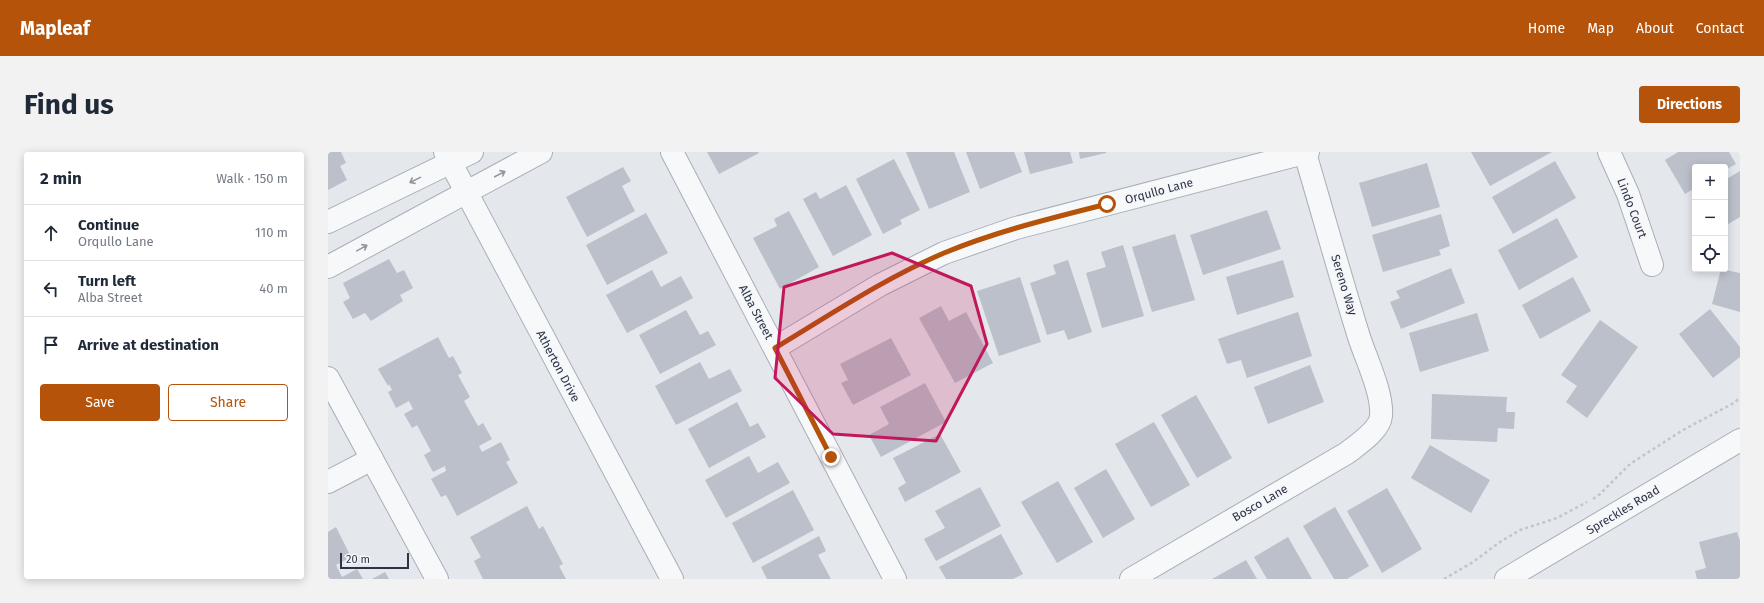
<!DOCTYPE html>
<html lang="en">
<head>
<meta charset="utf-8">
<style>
	:root { --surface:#fff; --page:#f2f2f3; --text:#1f2937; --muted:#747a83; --line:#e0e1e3; --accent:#b45309 }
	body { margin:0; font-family:"Fira Sans",sans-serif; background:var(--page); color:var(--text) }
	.controls { position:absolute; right:12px; top:12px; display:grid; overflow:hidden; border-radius:4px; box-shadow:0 2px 10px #0003 }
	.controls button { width:36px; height:36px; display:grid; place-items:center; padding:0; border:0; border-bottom:1px solid var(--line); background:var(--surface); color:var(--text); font:20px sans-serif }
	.scale { position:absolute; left:12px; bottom:10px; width:69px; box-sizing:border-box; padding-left:4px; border:2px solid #2b3445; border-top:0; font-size:11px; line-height:14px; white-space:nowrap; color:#2b3445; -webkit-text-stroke:3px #f4f6f9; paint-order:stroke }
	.stop { position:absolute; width:12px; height:12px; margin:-9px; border:3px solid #b45309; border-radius:50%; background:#fff }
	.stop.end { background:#b45309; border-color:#fff; box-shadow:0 1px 4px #0008 }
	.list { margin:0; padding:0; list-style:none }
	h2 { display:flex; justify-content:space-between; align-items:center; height:52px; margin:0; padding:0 16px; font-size:17px }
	h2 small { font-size:13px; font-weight:400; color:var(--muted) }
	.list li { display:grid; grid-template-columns:26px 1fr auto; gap:12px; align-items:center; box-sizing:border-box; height:56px; padding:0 16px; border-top:1px solid var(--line) }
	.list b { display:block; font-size:15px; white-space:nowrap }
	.list p { margin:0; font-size:13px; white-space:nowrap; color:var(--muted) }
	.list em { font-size:13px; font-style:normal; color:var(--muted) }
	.actions { display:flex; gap:8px; padding:12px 16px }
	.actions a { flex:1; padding:9px 0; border:1px solid var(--accent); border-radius:4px; text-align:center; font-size:14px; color:var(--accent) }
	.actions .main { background:var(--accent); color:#fff }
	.icon { flex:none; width:22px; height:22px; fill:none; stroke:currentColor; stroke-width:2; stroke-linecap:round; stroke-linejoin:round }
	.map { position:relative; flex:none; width:1412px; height:427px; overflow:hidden; border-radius:4px }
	header { display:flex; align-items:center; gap:24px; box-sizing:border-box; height:56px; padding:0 20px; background:var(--accent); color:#fff }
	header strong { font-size:19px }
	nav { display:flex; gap:22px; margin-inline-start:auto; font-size:14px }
	.intro { display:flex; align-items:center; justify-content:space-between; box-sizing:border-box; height:96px; padding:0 24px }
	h1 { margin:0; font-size:28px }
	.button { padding:10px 18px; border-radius:4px; background:var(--accent); color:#fff; font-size:14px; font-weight:700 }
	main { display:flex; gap:24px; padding:0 24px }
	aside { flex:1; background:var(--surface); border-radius:4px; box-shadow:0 2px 10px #0003 }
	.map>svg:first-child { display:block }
</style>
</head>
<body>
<header>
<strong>Mapleaf</strong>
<nav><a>Home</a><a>Map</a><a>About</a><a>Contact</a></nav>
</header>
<div class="intro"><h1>Find us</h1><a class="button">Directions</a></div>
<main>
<aside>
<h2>2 min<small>Walk · 150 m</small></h2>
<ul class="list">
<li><svg class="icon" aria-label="ahead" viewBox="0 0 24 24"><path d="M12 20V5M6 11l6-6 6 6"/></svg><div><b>Continue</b><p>Orqullo Lane</p></div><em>110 m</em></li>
<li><svg class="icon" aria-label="left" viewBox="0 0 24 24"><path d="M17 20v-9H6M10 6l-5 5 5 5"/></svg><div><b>Turn left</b><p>Alba Street</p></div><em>40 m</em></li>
<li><svg class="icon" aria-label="arrive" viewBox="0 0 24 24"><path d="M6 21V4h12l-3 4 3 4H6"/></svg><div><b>Arrive at destination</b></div></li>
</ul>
<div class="actions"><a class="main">Save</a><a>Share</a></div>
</aside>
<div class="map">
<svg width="1412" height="427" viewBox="0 0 1412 427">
	<rect width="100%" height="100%" fill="#e4e7ec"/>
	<g fill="#bbc0ca">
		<path d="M0,0H13L18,11L12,14L19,28L0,38Z"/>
		<path d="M379,0H430L431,1L391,22Z"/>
		<path d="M578,0H626L642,40L601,57Z"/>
		<path d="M638,0H686L694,20L652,37Z"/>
		<path d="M696,0H742L745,11L702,22Z"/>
		<path d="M751,0H778V1L752,7Z"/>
		<path d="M1143,0H1224L1162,34Z"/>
		<path d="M1350,0H1401L1408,12L1397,18V15H1367V36L1357,42L1337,8Z"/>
		<path d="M566,7L592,58L572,68L574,72L555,82L528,27Z"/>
		<path d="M1227,9L1248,46L1185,82L1164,45Z"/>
		<path d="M1099,11L1112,55L1044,75L1031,31Z"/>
		<path d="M295,15L303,29L294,34L307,59L259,85L238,45Z"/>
		<path d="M1412,19V65L1397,74V28Z"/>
		<path d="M518,33L544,83L505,104L475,47L488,40L492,47Z"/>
		<path d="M939,58L953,97L875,123L862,83Z"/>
		<path d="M461,59L491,115L452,137L425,86L449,74L446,67Z"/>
		<path d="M318,61L340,101L279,133L258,93Z"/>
		<path d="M1113,62L1122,94L1111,98L1113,103L1055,120L1044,83Z"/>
		<path d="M1229,66L1250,105L1191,138L1170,98Z"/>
		<path d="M847,82L867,148L824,160L804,95Z"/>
		<path d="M795,93L816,164L774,176L758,121L778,115L773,100Z"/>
		<path d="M61,107L69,121L76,118L85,136L72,143L75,149L43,169L37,161L25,167L15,150L22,146L15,131Z"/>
		<path d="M740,108L764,180L740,188L736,178L719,183L702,131L728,122L725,113Z"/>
		<path d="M955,108L966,145L909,163L898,125Z"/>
		<path d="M1123,116L1137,151L1073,177L1062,150L1072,146L1068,139Z"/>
		<path d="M1393,117L1412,121V160L1384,152Z"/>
		<path d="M324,118L333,135L353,124L365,146L299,181L278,143Z"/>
		<path d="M692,125L713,190L671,204L649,139Z"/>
		<path d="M1245,125L1263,159L1212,187L1194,153Z"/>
		<path d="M613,154L621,169L638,160L665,211L627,231L591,166Z"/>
		<path d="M1382,157L1412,195V205L1385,226L1351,182Z"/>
		<path d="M358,158L372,183L380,179L388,193L332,222L311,183Z"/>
		<path d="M970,160L984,204L919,226L913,208L899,212L890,187Z"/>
		<path d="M1149,161L1161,199L1092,220L1081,181Z"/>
		<path d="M1272,168L1310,195L1259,266L1238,250L1249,234L1233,223Z"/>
		<path d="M110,185L121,206L125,204L134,221L130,223L142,245L136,249L150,274L155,271L164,287L151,294L154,300L173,290L182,308L178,310L190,331L129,364L118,343L113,345L103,327L118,319L117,314L105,320L96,303L103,299L89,273L84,276L76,262L85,257L81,249L68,256L60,240L64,238L61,232L60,234L50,217Z"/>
		<path d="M563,186L583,223L525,253L513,231L520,228L512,212Z"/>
		<path d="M372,210L381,227L402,217L414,239L348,273L327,234Z"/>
		<path d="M982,213L996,250L940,272L926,235Z"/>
		<path d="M597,231L618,270L553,305L541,283L561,272L552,255Z"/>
		<path d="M1104,242L1179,245L1178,260H1187L1186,277L1170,276L1169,290L1103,287Z"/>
		<path d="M868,243L904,306L869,326L833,263Z"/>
		<path d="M409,250L422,275L430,271L438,285L381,316L360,277Z"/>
		<path d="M826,270L862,333L823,355L787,292Z"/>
		<path d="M612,282L633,320L577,350L570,336L578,331L565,306Z"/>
		<path d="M1102,293L1162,328L1143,361L1083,326Z"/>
		<path d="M421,304L430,321L450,310L462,331L398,366L377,328Z"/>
		<path d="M778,317L807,367L775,386L746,336Z"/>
		<path d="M730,329L765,390L729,411L693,350Z"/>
		<path d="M652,335L673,374L608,409L596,387L617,376L607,359Z"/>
		<path d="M1059,336L1094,397L1054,421L1019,359Z"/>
		<path d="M465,338L486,378L425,411L404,371Z"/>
		<path d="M199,354L211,377L215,374L235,412L231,414L238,427H155L146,409L153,405L142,385Z"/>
		<path d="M1007,355L1041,414L1019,427H1006L975,374Z"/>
		<path d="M8,375L23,405L8,413L14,425L29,417L35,427H0V380Z"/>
		<path d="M1409,380L1412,389V427H1369L1367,419L1378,416L1371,390Z"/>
		<path d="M673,382L695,422L685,427H618L611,415Z"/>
		<path d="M491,384L498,399L490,403L503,427H439L433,415Z"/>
		<path d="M960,385L984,427H939L926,405Z"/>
		<path d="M918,408L929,427H884Z"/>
		<path d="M57,420L61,427H44Z"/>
	</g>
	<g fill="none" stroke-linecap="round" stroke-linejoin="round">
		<defs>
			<g id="minor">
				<path d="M117,0L344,427"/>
				<path d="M344,0L567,427"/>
				<path d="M1281,0L1300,42L1324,113"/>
				<path d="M0,70L144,0"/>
				<path d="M0,115L213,0"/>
				<path d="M447,196L552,133L616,101L688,76L980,0"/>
				<path d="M0,226L109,427"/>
				<path d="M0,330L44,307"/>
				<path d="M803,427L1019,301C1029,293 1052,278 1053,264C1055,241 1038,207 1031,185C1012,124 995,62 977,1"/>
				<path d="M1178,427L1412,288"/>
			</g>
		</defs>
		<use href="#minor" stroke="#a9aeb7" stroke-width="24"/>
		<g stroke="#c2c5cb" stroke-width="2.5" stroke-dasharray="3 3" stroke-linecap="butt">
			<path d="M1265,347L1272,342L1302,312L1355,278L1404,252L1412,246"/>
			<path d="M1116,427L1145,410L1172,390L1192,378L1229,366L1259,350"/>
		</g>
		<use href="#minor" stroke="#f7f8fa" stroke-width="22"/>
	</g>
	<defs><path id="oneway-shaft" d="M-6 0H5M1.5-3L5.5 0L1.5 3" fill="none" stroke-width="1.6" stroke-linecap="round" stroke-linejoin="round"/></defs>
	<g stroke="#9196a0">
		<use href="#oneway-shaft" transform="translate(172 22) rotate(-28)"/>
		<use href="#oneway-shaft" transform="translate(87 28) rotate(154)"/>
		<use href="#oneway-shaft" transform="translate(34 96) rotate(-29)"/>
	</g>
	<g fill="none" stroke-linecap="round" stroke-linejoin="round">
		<path stroke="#b45309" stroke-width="5" d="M503,305L447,196C502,163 557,126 616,101C669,79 724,66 779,52"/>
	</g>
	<path fill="#c2185b" fill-opacity="0.2" stroke="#c2185b" stroke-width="3" stroke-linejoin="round" d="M564,101L643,134L659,192L608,289L505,282L447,226L456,135Z"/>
	<g text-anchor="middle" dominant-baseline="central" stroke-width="3" stroke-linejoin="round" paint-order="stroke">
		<g font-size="12" fill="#2b3445" stroke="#f4f6f9">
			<text transform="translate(831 39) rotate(-15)">Orqullo Lane</text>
			<text transform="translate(1304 56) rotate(69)">Lindo Court</text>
			<text transform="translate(1016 133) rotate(73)">Sereno Way</text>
			<text transform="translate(428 160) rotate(62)">Alba Street</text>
			<text transform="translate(230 214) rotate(62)">Atherton Drive</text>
			<text transform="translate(932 351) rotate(-30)">Bosco Lane</text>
			<text transform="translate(1295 358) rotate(-31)">Spreckles Road</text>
		</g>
	</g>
</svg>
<div class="controls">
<button>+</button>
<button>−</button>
<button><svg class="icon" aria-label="locate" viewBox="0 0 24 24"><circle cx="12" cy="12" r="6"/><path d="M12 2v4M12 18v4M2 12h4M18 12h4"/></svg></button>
</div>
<div class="scale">20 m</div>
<div class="stop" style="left:779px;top:52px"></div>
<div class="stop end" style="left:503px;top:305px"></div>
</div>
</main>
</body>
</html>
